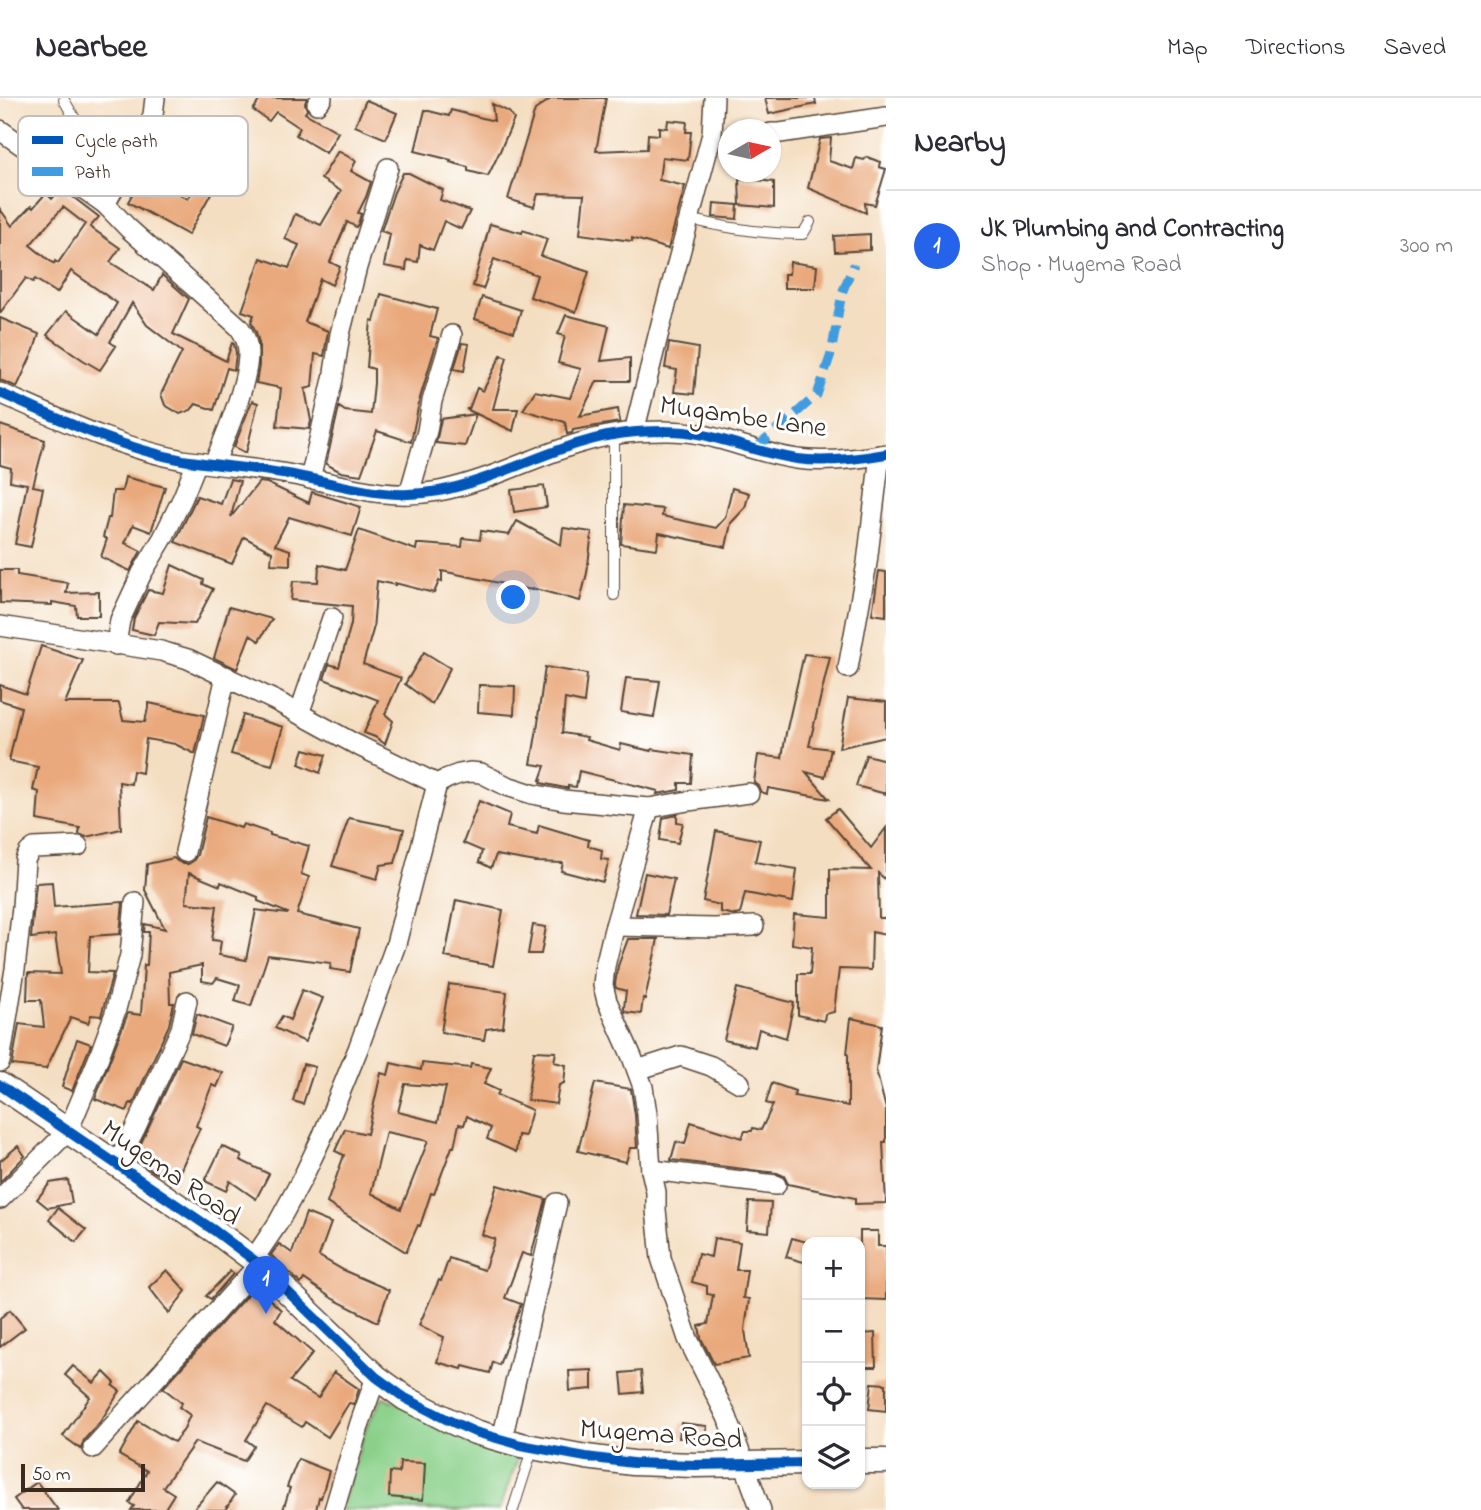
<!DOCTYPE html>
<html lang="en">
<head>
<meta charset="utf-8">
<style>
	:root { --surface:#fff; --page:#f2f2f3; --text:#2b2b33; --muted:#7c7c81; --line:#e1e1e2; --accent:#2563eb }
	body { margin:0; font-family:"Indie Flower",sans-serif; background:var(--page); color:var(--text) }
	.controls { position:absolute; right:21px; bottom:21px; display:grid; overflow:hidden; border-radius:14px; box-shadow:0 2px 5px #0004 }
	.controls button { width:63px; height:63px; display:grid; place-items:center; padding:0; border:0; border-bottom:2px solid var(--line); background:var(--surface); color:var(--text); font:35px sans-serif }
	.compass { position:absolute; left:718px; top:21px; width:63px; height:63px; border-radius:50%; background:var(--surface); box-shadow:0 2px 5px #0004; rotate:81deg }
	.scale { position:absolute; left:21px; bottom:18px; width:124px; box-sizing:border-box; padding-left:7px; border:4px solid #3b2a1e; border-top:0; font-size:19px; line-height:24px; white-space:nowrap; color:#3b2a1e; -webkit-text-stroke:5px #fff; paint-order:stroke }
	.you { position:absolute; left:514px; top:500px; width:24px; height:24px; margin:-18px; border:5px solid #fff; border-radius:50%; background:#1a73e8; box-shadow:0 0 0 10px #1a73e833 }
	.badge { display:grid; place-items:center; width:46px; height:46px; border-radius:50%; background:var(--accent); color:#fff; font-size:23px; font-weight:700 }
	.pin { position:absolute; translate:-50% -58px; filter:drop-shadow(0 2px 4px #0008) }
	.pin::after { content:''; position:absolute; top:37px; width:24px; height:21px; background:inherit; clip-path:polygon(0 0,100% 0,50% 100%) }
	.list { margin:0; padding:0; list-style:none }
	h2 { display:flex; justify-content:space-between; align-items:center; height:91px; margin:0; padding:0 28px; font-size:30px }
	h2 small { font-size:23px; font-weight:400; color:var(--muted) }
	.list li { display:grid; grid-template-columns:46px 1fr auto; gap:21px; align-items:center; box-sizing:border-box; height:112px; padding:0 28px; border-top:2px solid var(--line) }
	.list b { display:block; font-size:26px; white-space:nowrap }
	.list p { margin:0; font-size:23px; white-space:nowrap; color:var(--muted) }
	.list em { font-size:23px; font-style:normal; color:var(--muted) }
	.icon { flex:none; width:38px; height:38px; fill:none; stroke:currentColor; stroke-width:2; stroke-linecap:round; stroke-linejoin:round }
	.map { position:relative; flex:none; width:886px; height:1412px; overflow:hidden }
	header { display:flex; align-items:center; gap:42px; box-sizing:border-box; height:98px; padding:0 35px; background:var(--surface); border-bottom:2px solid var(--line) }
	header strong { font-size:33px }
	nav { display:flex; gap:38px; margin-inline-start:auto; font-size:24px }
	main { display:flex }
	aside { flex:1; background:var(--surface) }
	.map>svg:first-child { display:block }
</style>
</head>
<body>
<header>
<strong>Nearbee</strong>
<nav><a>Map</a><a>Directions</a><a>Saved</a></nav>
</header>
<main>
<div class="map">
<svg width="886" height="1412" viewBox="0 0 886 1412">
	<rect width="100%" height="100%" fill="#fff"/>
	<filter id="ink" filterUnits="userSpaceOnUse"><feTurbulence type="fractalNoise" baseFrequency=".0143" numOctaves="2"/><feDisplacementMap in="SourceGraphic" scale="14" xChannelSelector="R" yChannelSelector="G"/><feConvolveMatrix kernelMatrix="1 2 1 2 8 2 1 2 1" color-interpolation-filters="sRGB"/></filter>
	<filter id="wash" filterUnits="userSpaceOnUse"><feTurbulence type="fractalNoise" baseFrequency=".00686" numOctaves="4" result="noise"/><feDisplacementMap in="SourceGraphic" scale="28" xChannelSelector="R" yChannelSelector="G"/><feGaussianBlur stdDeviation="1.57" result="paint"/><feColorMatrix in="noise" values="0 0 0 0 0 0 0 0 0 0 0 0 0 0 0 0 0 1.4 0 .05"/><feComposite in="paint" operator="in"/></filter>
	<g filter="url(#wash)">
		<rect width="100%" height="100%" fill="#f4dec1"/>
		<path fill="#8ad08a" stroke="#627d54" stroke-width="2" d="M383,1299L520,1355L499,1412H341L366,1329Z"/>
		<g id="blocks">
			<g fill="#e9a97c" fill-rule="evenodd">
				<path d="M256,0H307L305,5L307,12L305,15L338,34L326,55L296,37L300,30L276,14L269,23L253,12L259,3Z"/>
				<path d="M552,0H606L596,53L647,51L648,36L659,37V29L667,30L668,22L687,24L686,34H691L688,62L662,59L659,82L685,88L668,151L632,140V143L580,136L584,97L538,96L534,109L508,101L535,12Z"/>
				<path d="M765,0H815L816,6L769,16Z"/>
				<path d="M366,2L397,15L386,41L355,28Z"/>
				<path d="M492,6L509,14L514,21L500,53L488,78L468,73V69L450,64L451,62L415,53L425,12L449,18L451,12L494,23Z"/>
				<path d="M831,40L829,63L853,71L856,60L864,62L867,59L880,64L879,69L886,71L875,107L865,105L866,115L808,90L820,41Z"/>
				<path d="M338,53L356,63L351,73L371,84L366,99L358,115L361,116L358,126L356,129L347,124L330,164L340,169L332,187L320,181L305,224L328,233L324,258L315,256L312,289L305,291L311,323L309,331L277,328L281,290L256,285L259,268V245L256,234L251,224L254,217L242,213L261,160L289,170L299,147L285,141L295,116L321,127L341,93L321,81Z"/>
				<path d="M403,75H409L443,92L440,102L470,113L461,131L444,123L433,152L420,147L418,164L407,162L406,172L384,168L390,136L381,133L394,94Z"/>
				<path d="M143,76L188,101L200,79L215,88L188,137L128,104Z"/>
				<path d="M739,80L774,84V110L740,107Z"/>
				<path d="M61,90L99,119L90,129L120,150L110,164L154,192L162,177L189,201L173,236L226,263L232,245L234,246L236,255L234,272L227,270L214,312L196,306L191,312L180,316L165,307L161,296L182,254L147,227L132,205L110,244L116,248L100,272L83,262L47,237L66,213L99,236L117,205L71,173L57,195L35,181L33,184L26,180L0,215V111L12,128L31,108L33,110L46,95L52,101ZM63,109L85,126L58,165L55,163L54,166L30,147Z"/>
				<path d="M714,105L738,107L737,121L713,119Z"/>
				<path d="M490,126L522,135L523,132L547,141L541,158L589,174L576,214L530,199L537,177L494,161L483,191L473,188Z"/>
				<path d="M870,136V152L835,154L834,138Z"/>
				<path d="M790,164L817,168L815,190H784V176H789Z"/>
				<path d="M381,196L437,211L430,238L438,240L420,300L411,344L377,333L361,377L341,374L326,366L339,309L345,313L371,316L374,285V271L367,269L371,222L374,223Z"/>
				<path d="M482,199L521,212L514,234L475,221Z"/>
				<path d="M566,217L609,228L601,263L630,260V283H597L580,318L618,311L620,324L573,332L572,335L567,336L565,324L523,312L535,293L570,300L581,271L558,265L565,238L558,236Z"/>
				<path d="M0,220L39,236L34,252L17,289L0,282Z"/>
				<path d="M462,245L469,246L464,273L454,271Z"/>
				<path d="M669,245L698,250L694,296L674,294L677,272L665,270Z"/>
				<path d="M501,257L507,259L493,311H518L513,333L466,311H469L477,290L483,293Z"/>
				<path d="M252,303L258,305L246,355L234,349Z"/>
				<path d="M476,316L465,348L436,345L441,321Z"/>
				<path d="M0,327L45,342L33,388L43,390L31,449L15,446L27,386L10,383L11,370L0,367Z"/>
				<path d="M125,379L165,389L151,434L133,427L125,445L141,453L130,473L101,459L107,441L103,439L108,420H110L113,393H122Z"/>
				<path d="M230,381L240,383L231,419L259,384L267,385L309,405L312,394L361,409L352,438L289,419L275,447L290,452V467L271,466L272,453V454L244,439L232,466L175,444L197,398L221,406Z"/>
				<path d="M544,388L547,409L514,414L511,392Z"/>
				<path d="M732,390L749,395L745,410L731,425L726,449L659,435L657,451L621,446L624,407L663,411L662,418L716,430L725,420Z"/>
				<path d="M517,423L561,447L563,430L592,434L587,475L580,503L532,490V492L442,473V484L439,483L434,495L395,485V487L377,483L373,532L363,566L401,580L385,616L393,623L385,646L375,639L364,635L378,602L324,581L329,566L339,569L351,526L352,508L291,502L293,483L318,484L319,466L345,472L359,432L416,452L417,446H422L462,449L463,440L480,442L481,433L509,437Z"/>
				<path d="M172,467L204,482L203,486L213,491L195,526L159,524L154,537L132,532L134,520L148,492L163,495Z"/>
				<path d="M0,472H17V477L68,485L66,495L99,494V518H77L76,508L52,504V507L0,505Z"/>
				<path d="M879,473L886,474V518L872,516Z"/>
				<path d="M229,509L272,521L259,543L250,537L237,571L214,560Z"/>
				<path d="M41,548L83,562L65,605H119L123,622L145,624L149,605L204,617L195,656L175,646L146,641L142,675L133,673L131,686L119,684L121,731L86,739L79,736L80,730L37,722L39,694L33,692L38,669L9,663L21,609L0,602V587L26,596Z"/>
				<path d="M424,554L450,570L432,606L405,586Z"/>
				<path d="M804,556L830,559L809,648L831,651L825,679L806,674L829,701L768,690L767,696L761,694L759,688L754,684L758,657L782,660L786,635Z"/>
				<path d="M545,569L587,576L584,605L565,601L562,635L587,639L586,642L620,652L621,646L651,653L652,651L693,657L691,685H679V692L657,696L658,693L579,673L576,689L568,688V690H565L541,685L542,682H540L545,668L531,666L539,619H538Z"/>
				<path d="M626,580L660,583L654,619L621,614Z"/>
				<path d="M479,587L515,588L514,617L478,614Z"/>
				<path d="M848,600L886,604V639L839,650Z"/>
				<path d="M243,617L283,629L272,667L231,656Z"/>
				<path d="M304,651L326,657L320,675L299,666Z"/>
				<path d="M866,657L886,662V696L856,688Z"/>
				<path d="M479,703L510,716L507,729L537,736L539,727L589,742L588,748L602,752L601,761L609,762L603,784L561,773L563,765L536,764L496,757L491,770L479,764L482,753L463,745Z"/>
				<path d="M838,711L871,750L886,730V782L878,775L879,820H886V837L872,834L871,872L839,871L834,914L825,916L824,923L798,917V876H810L812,849L792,846L794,816L830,819V771L871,772L826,720Z"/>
				<path d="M677,717V724L683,725L678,745L660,742L663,720Z"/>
				<path d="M206,719L241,730L243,726L270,735V737L309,748L301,776L309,779L297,816L359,831L350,874L330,871L331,865L268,857L251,908L235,903L240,887L217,880L213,885L202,883V867L169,874L170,905H174L169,927L133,1006L130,1005L127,1013L95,1001L128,915L141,917L144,867H147L149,834H144L145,826L165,831L145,792L147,766L174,760L177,763L183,766H188L193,763L197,757ZM189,775L220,788L221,784L258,799V803L288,815L287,816L256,812L246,862L219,857L221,843L212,842L217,808L186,805Z"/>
				<path d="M349,720L404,731L395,765L381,767L377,781L332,768Z"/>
				<path d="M716,733L760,742L755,764L797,771L793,804L745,795L740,816L735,817L720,814V807L703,803Z"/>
				<path d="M645,775L674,781L666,817L636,816Z"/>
				<path d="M52,784L54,809L123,804L120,836L90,838L88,874L113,875L101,918L91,917L88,925L71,919L46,971L12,967L19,926L44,929L41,902H27L28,875L61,876L55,837L31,840L36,785Z"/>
				<path d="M456,802L503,812L493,868L445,859Z"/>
				<path d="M533,827L546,829L541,856H528Z"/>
				<path d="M628,841H658L645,901L643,900L641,916L625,914L624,910L626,893L616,890L615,886L618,868Z"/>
				<path d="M449,886L507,894L503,929L486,931L484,942L441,934Z"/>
				<path d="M737,890L794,905L786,940L759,931L755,949L724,942Z"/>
				<path d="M302,892L323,900L305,944L275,930L282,918L290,922Z"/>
				<path d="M197,916L232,929L224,948L192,936Z"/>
				<path d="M851,920L882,927L876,972L886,1011V1044H883L886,1105L855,1106V1100L788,1086L784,1078L777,1075L671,1062L676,1044L685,1046L691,1024L742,1040L745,1033H752L753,1030L761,1032L773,1007L766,1005L772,985L795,993L794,998L848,1008V957L847,956Z"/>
				<path d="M77,941L91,946L72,993L62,989Z"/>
				<path d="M534,953L556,954L554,964L566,967L564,985L559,987L556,1006L527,1002Z"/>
				<path d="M181,960L223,975L217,989L212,987L196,1028L200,1030L175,1084L154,1074L134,1060Z"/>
				<path d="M391,965L421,972L422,965L470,970L471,966L491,970L484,986L499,993L497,997L532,1012L525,1038L518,1037L516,1054L487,1041L491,1030L467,1018L464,1027L459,1026L454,1049H452L434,1096L431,1095L420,1128L418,1127L406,1154L327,1105L344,1057L335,1053L345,1031L367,1036L381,975L388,977ZM405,986L446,989L438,1024L398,1014ZM386,1034L428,1043L401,1111L371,1095Z"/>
				<path d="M303,966L315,969L303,1006L293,1003Z"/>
				<path d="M595,985L631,991L635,1017L637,1050H630L626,1064L578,1053Z"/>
				<path d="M18,1048L25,1058L0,1084V1063Z"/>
				<path d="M222,1048L242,1058L240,1062L269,1076L256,1101L230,1083L226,1093L205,1083Z"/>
				<path d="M68,1082L72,1105L48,1110L37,1101L50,1085Z"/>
				<path d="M497,1087L546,1101L531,1158L522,1155L505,1200L521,1206L499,1267L493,1264L490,1275L463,1268L462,1271L437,1264L444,1239L419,1227L439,1182L441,1183L449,1160L484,1172L495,1141L482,1137Z"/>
				<path d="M749,1104L771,1105L769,1134L747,1132Z"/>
				<path d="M58,1110L86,1132L76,1144L49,1122Z"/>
				<path d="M306,1115L331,1125L319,1158L345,1173L389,1192L378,1224L333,1201L304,1181L301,1186L271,1157L279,1146L292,1155Z"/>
				<path d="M860,1133H878V1148H886V1202L860,1201Z"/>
				<path d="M714,1140L740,1144L736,1172H747L743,1200L749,1201L745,1232L749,1260L714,1266L701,1240L699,1228L708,1226L713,1197L707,1196V1188L692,1184L698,1156L711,1159Z"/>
				<path d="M792,1140L807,1144V1165L786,1159Z"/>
				<path d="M167,1172L186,1193L169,1215L149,1189Z"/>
				<path d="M230,1173L233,1176L211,1201L206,1198Z"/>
				<path d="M257,1186L269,1197L267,1199L281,1212L275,1222L313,1255L290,1283L318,1300L334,1274L359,1291L354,1306L349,1305L328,1339L305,1324L302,1329L267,1308L246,1342L254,1348L244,1363L195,1344L163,1389L174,1396L164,1412H131L134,1408L129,1405L147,1373L119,1357L138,1323L174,1344L183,1333L190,1317L179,1309L182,1305L163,1290Z"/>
				<path d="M10,1212L25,1230L0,1249V1220Z"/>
				<path d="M875,1235L876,1269H861L860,1236Z"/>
				<path d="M73,1268L94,1285L104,1274L115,1285L113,1288L120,1293L100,1324L84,1342L81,1351L63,1338L90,1299L65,1277Z"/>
				<path d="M592,1272V1291L570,1293L569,1273Z"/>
				<path d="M641,1273L643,1294L623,1296L621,1275Z"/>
				<path d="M872,1285L886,1286V1313L869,1311Z"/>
				<path d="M681,1325L707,1328L705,1340H679Z"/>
				<path d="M298,1361L329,1373L321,1400L319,1399L316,1412H283L290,1390L287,1389Z"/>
				<path d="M400,1364L425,1365L423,1402L389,1399L390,1374L399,1375Z"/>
				<path d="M37,1384L58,1412H22L14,1401Z"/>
				<path d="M217,1384L235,1397L225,1412H193Z"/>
			</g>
		</g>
	</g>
	<g filter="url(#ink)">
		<use href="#blocks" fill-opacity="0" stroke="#574536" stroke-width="2"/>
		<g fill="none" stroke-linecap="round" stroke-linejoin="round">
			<defs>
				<g id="service">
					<path d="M63,77L77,40L75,21L64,2"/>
					<path d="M689,121C726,130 765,136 803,136L810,124"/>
					<path d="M614,337V497"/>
					<path d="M513,1412L533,1349"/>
				</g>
				<g id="minor">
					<path d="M317,6L322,0"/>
					<path d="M0,32L105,106L128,130L239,229C245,237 248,245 248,255C248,286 226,336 214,366"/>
					<path d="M771,35H780L886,19"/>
					<path d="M105,106L147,32L153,17L155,0"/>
					<path d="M0,295C59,321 120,350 183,362C220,368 257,370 293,377C346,387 384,403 439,393C506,380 565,339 636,334C657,333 679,332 699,336C732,343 763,356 797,361C826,365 857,361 886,356"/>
					<path d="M634,334L662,222L712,36L714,0"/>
					<path d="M310,381L333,281L340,236L357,169L388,70"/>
					<path d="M409,396L427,333L432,303L452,237"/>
					<path d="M0,528L161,553L188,561L276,603L355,646L437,686"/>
					<path d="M116,547L120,522L142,475L163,440L183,399L197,364"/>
					<path d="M848,570L867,465L880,357"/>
					<path d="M299,616L332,520"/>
					<path d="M649,710L613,835L605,868L603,887L607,903L632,959L643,989L647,1016L651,1072L656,1094V1112L661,1160L688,1241L727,1319L761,1412"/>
					<path d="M185,754L226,578"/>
					<path d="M615,828L714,830L754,828"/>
					<path d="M0,964L15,871L22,809L25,762L29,754L34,750L78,748"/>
					<path d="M637,972L681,958L711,968L740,985"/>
					<path d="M117,1066L135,1031L181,931L187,903"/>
					<path d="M651,1072L776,1087"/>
					<path d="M0,1101L68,1033L97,964L115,915L130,857L135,804"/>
					<path d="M253,1162L278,1125L303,1079L322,1039L358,951L396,846L437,686L448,680L459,676L470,674L481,675L507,688L532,696L563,702L649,710L688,703L749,695"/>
					<path d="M502,1341L557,1105"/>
					<path d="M93,1350L259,1166"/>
					<path d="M334,1412L360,1325L376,1279"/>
				</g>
				<g id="tertiary">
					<path d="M0,987L215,1133L259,1166L376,1279L405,1300L448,1322L475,1334L521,1347L586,1359L633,1365L695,1367L807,1365"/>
					<path d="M860,1363H886"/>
				</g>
			</defs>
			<use href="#service" stroke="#574536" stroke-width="12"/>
			<use href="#minor" stroke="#574536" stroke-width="22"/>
			<use href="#tertiary" stroke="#574536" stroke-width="27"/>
			<use href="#service" stroke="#fff" stroke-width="10"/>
			<use href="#minor" stroke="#fff" stroke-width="19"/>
			<use href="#tertiary" stroke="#fff" stroke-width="24"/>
			<path stroke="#3f9ce0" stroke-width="9" stroke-dasharray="18 9" stroke-linecap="butt" d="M755,351L817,297L831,256L842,195L854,166"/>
			<defs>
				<g id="cycleway">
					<path d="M0,295C59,321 120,350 183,362C220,368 257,370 293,377C346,387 384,403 439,393C506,380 565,339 636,334C657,333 679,332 699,336C732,343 763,356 797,361C826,365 857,361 886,356"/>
					<path d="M0,987L215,1133L259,1166L376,1279L405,1300L448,1322L475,1334L521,1347L586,1359L633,1365L695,1367L807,1365"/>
				</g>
			</defs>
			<use href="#cycleway" stroke="#fff" stroke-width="15"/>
			<use href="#cycleway" stroke="#0057b8" stroke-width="10"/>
		</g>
	</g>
	<g text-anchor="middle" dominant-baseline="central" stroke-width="6" stroke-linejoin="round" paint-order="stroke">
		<g font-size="28" fill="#3b2a1e" stroke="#fff">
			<text transform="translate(743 320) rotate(8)">Mugambe Lane</text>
			<text transform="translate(170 1076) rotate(35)">Mugema Road</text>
			<text transform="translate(661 1338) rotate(4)">Mugema Road</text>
		</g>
	</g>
	<rect x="18" y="18" width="230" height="80" rx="10" fill="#fff" stroke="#c4bfbc" stroke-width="2"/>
	<rect x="32" y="38" width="31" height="8" fill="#0057b8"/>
	<rect x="32" y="69" width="31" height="9" fill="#3f9ce0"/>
	<g font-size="19" fill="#3b2a1e">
		<text x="75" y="49">Cycle path</text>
		<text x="75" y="80">Path</text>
	</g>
</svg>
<div class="controls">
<button>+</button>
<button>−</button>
<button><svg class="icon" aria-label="locate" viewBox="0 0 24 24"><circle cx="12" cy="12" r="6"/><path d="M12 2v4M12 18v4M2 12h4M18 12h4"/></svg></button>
<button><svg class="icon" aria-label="layers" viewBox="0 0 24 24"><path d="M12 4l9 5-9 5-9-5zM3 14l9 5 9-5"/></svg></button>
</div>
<svg class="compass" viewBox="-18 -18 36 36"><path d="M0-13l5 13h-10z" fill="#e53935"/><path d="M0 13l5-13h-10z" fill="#7c7c81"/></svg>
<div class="scale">50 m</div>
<div class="you"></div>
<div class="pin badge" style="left:266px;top:1216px">1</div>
</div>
<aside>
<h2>Nearby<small></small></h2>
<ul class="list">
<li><span class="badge">1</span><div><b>JK Plumbing and Contracting</b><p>Shop · Mugema Road</p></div><em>300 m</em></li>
</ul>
</aside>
</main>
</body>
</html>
